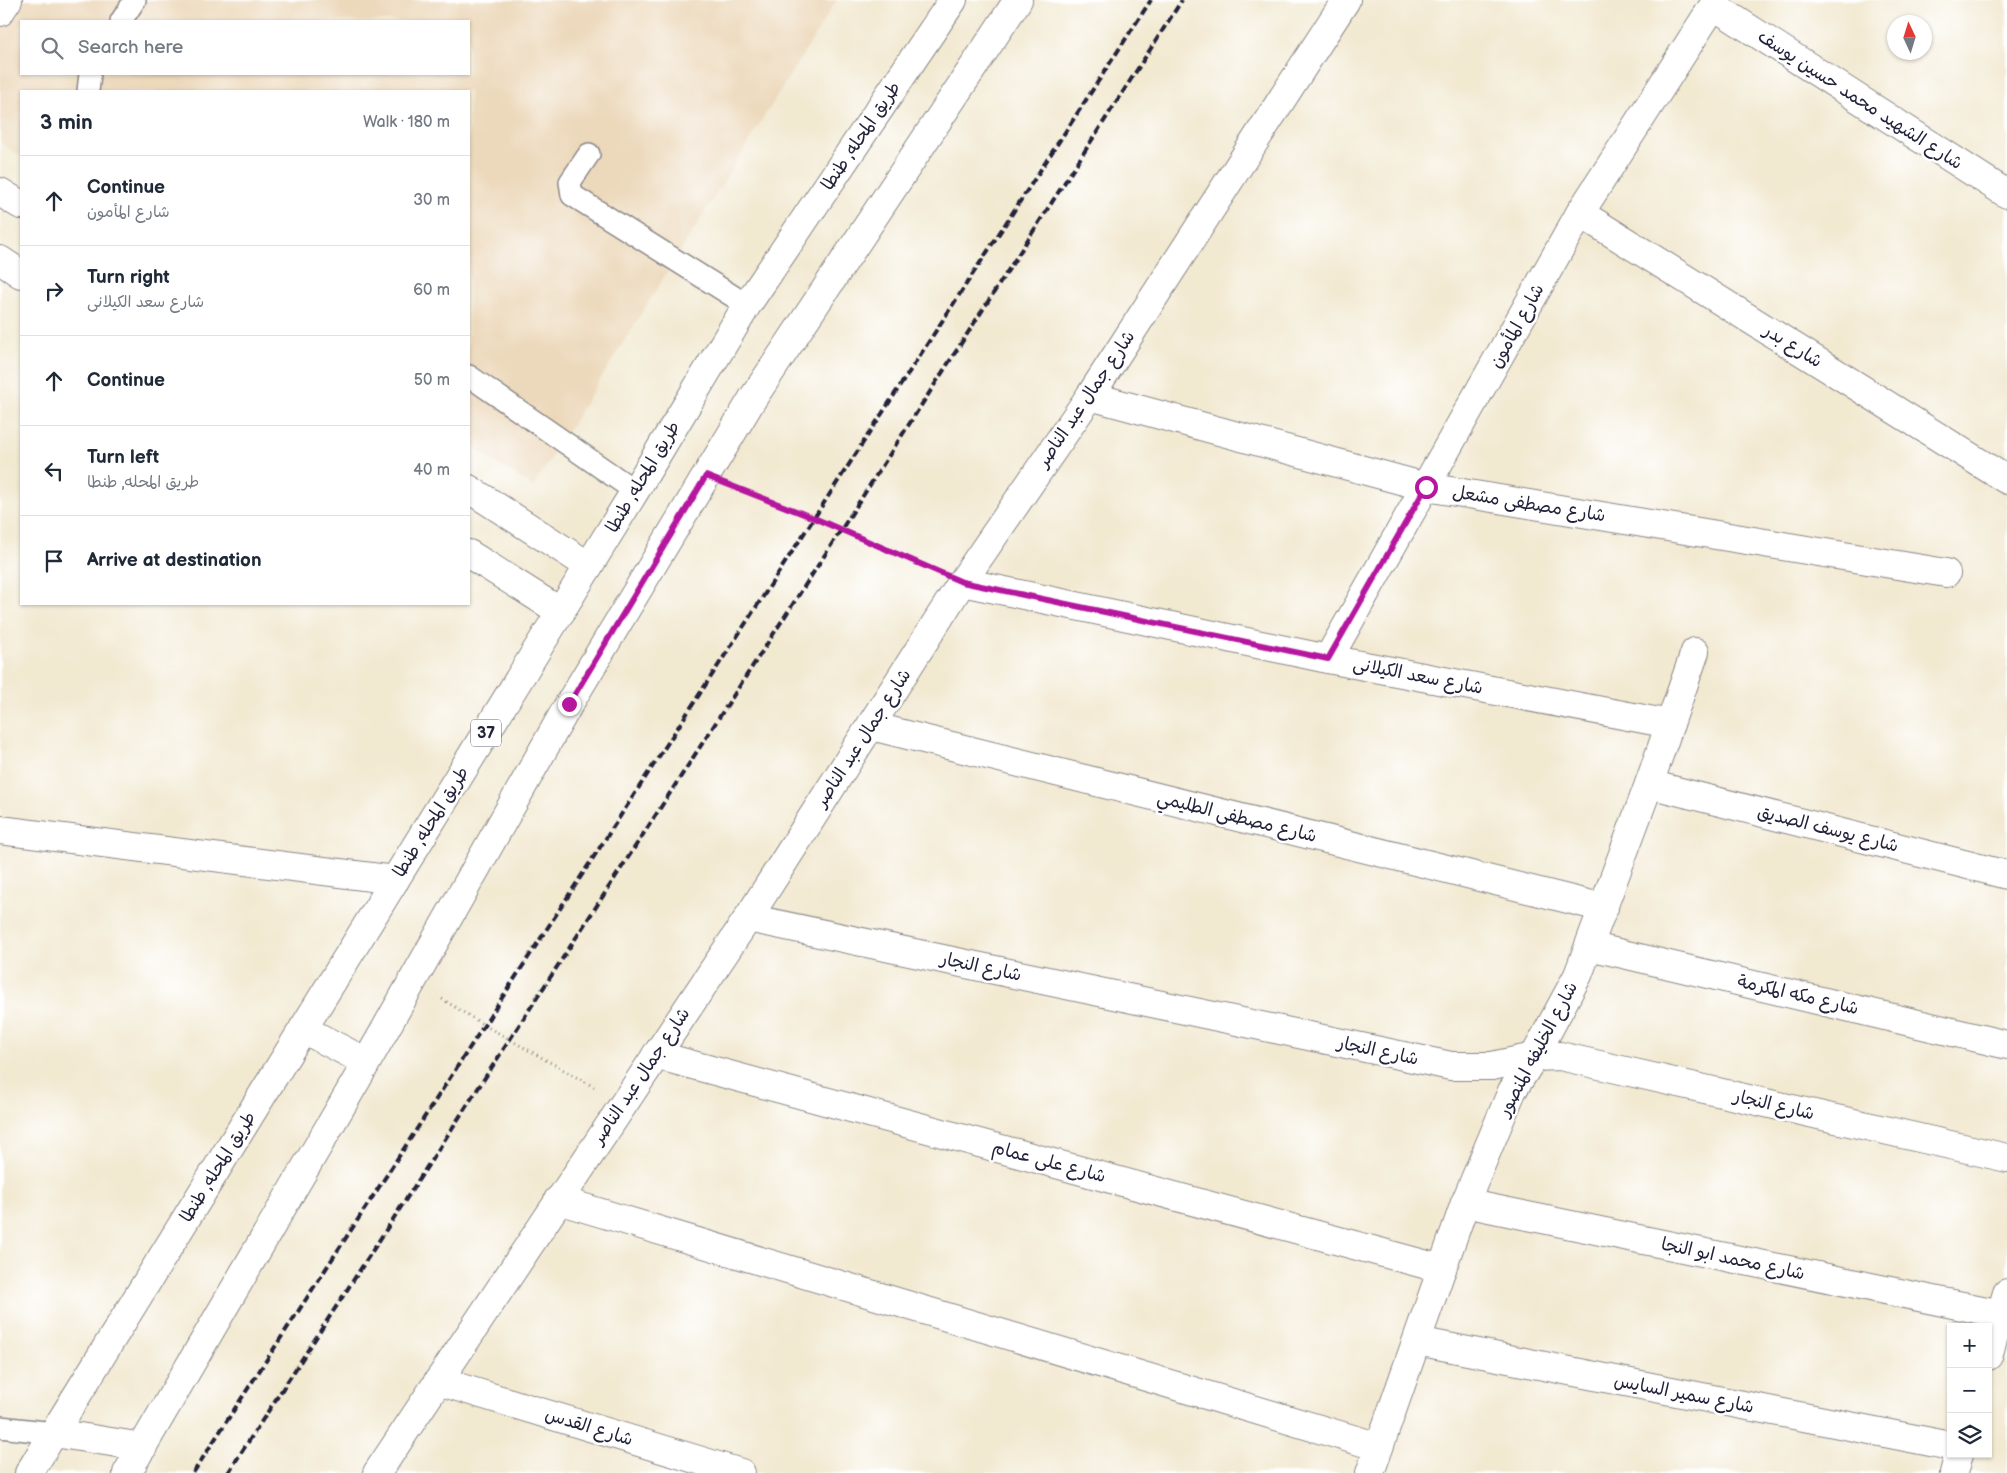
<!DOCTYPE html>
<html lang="en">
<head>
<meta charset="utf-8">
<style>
	:root { --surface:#fff; --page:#f6f6f7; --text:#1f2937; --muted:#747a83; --line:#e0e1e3 }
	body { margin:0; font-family:"Balsamiq Sans","Playpen Sans Arabic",sans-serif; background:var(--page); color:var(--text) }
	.controls { position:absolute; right:15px; bottom:15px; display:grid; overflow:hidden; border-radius:0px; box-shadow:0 1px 4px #0004 }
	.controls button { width:45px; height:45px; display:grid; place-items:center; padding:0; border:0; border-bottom:1px solid var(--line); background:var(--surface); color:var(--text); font:25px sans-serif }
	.compass { position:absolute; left:1887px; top:15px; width:45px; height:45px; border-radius:50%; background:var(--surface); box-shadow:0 1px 4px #0004; rotate:356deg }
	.stop { position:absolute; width:15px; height:15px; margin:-11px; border:4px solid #b5179e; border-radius:50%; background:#fff }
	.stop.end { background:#b5179e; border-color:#fff; box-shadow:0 1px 5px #0008 }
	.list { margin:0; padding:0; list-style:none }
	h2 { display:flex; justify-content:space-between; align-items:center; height:65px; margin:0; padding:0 20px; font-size:21px }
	h2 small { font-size:16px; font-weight:400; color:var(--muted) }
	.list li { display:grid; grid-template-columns:32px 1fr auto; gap:15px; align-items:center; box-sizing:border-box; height:90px; padding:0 20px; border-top:1px solid var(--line) }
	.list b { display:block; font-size:19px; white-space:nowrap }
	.list p { margin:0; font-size:16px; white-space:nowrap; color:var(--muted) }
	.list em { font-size:16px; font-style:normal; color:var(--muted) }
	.icon { flex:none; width:28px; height:28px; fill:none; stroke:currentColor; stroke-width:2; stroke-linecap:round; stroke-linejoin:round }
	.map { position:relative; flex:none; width:2007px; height:1473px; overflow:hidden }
	.search { position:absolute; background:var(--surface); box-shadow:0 1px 4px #0004; left:20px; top:20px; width:450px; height:55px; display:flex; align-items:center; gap:12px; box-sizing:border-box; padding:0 18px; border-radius:0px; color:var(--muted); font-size:19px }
	.panel { position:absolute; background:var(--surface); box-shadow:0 1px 4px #0004; left:20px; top:90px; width:450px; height:515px; border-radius:0px }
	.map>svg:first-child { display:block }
</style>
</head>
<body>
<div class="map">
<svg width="2007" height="1473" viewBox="0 0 2007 1473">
	<rect width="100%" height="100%" fill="#fff"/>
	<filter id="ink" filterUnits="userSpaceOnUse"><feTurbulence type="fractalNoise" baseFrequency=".02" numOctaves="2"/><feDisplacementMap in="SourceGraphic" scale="10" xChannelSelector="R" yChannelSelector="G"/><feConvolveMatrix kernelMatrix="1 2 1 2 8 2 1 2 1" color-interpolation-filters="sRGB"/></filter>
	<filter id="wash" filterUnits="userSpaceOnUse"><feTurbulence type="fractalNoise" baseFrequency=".0096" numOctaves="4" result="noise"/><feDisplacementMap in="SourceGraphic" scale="20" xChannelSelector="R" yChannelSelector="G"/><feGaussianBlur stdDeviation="1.12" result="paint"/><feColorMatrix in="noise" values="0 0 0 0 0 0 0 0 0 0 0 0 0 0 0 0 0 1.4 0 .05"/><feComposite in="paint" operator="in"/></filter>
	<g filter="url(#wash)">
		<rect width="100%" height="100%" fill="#f2e9d1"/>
		<path fill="#ecd8ba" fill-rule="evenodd" d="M8,0H837L533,487L469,445V91H21V156L0,143V13ZM21,21H469V74H21Z"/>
	</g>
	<g filter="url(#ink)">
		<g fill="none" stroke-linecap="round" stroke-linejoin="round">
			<defs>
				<g id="service">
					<path d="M121,21L135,0"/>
					<path d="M88,91L90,74"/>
					<path d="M589,154L570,182L572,195L747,305"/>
					<path d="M469,376L635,491"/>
					<path d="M0,1427L54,1433"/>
				</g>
				<g id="minor">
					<path d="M1714,6L2007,194"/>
					<path d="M0,12L8,0"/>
					<path d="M0,192L21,205"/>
					<path d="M1580,213L2007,480"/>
					<path d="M0,260L21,274"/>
					<path d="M1090,396L1426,487L1946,573"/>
					<path d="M469,489L589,566"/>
					<path d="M469,554L561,612"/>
					<path d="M962,582L1328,659L1670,724"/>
					<path d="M1328,659L1580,213L1717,0"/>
					<path d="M871,726L1604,908"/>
					<path d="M1649,784L2007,875"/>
					<path d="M0,830L395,880"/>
					<path d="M748,918L1451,1066H1492L1534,1057L1560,1056L2007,1158"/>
					<path d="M1589,946L2007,1045"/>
					<path d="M656,1055L1442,1269"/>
					<path d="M558,1200L1379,1447"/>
					<path d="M1465,1203L2001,1314"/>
					<path d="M1417,1341L1951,1446"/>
					<path d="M1988,1356L2007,1293"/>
					<path d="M438,1381L741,1473"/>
					<path d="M1370,1473L1465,1203L1512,1091L1534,1057L1578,975L1649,784L1695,652"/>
					<path d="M1954,1473L1959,1454"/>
				</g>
				<path id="tertiary" d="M377,1473L748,918L962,582L1090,396L1346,0"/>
				<g id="primary">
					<path d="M303,1029L366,1062"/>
					<path d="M54,1433L143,1447"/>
					<path d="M29,1473L635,491L747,305L953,0"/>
					<path d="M127,1473L356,1081L569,704L753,398L1018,0"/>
				</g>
			</defs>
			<use href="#service" stroke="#8a8686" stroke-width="24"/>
			<use href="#minor" stroke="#8a8686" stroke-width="30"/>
			<use href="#tertiary" stroke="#8a8686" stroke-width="30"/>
			<use href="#primary" stroke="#8a8686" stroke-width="30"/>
			<g stroke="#8a8686" stroke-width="3" stroke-dasharray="1 4" stroke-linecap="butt">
				<path d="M739,489L814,518L929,568"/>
				<path d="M442,999L484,1025L594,1087"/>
			</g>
			<use href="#service" stroke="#fff" stroke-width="21"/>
			<use href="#minor" stroke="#fff" stroke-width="28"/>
			<use href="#tertiary" stroke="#fff" stroke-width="28"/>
			<use href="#primary" stroke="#fff" stroke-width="28"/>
			<g stroke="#22223b" stroke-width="4" stroke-dasharray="8 4" stroke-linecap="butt">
				<path d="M193,1473L1151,0"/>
				<path d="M228,1473L841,530L1182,0"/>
			</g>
		</g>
	</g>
	<g fill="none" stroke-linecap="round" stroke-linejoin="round" filter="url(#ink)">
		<path stroke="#b5179e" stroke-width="6" d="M569,704L706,476L814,518L962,582L1328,659L1426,487"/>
	</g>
	<g text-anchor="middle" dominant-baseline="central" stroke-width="5" stroke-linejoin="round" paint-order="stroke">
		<rect fill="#fff" stroke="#646476" stroke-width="1" x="471" y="719.5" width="30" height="27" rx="4"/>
		<g font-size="16" font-weight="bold" fill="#22223b">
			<text x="486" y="733">37</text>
		</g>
		<g font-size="18" fill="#22223b" stroke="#fff">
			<text transform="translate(1860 100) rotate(33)">شارع الشهيد محمد حسين يوسف</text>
			<text transform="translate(861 136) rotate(-56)">طريق المحله, طنطا</text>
			<text transform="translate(1517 326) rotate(-61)">شارع المأمون</text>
			<text transform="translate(1793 346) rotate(32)">شارع بدر</text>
			<text transform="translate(1086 399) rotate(-56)">شارع جمال عبد الناصر</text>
			<text transform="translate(643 477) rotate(-59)">طريق المحله, طنطا</text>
			<text transform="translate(1529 504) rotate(9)">شارع مصطفى مشعل</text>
			<text transform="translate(1418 676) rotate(11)">شارع سعد الكيلانى</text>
			<text transform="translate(863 738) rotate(-57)">شارع جمال عبد الناصر</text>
			<text transform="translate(1237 817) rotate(14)">شارع مصطفى الطليمي</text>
			<text transform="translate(431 822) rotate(-58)">طريق المحله, طنطا</text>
			<text transform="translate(1828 829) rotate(14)">شارع يوسف الصديق</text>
			<text transform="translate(981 967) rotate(12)">شارع النجار</text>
			<text transform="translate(1798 995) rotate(13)">شارع مكه المكرمة</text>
			<text transform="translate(1538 1049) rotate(-62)">شارع الخليفه المنصور</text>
			<text transform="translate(1378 1051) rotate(12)">شارع النجار</text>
			<text transform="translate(641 1076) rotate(-56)">شارع جمال عبد الناصر</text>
			<text transform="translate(1774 1105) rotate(13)">شارع النجار</text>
			<text transform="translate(1049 1162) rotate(15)">شارع على عمام</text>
			<text transform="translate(218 1167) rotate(-58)">طريق المحله, طنطا</text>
			<text transform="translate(1733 1259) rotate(12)">شارع محمد ابو النجا</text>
			<text transform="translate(1684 1394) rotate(11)">شارع سمير السايس</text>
			<text transform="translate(589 1427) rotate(17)">شارع القدس</text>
		</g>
	</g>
</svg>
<div class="controls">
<button>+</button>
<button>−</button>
<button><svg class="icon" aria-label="layers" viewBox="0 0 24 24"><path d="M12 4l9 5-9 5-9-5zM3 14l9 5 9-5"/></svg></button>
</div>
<svg class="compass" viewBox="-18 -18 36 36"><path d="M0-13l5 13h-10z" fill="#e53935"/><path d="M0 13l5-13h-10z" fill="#747a83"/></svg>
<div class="stop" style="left:1426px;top:487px"></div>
<div class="stop end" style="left:569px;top:704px"></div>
<div class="search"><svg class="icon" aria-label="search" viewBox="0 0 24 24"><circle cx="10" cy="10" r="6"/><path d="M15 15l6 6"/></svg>Search here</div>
<section class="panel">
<h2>3 min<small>Walk · 180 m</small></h2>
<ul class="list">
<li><svg class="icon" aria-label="ahead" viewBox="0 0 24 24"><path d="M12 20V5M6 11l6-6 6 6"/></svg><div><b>Continue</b><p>شارع المأمون</p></div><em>30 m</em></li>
<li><svg class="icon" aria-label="right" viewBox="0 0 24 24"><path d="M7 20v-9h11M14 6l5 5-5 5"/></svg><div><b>Turn right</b><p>شارع سعد الكيلانى</p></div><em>60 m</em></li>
<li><svg class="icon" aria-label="ahead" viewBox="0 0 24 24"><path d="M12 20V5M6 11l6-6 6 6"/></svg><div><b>Continue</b></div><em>50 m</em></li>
<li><svg class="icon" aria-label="left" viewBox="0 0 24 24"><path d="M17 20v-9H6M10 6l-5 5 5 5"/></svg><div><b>Turn left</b><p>طريق المحله, طنطا</p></div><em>40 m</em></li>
<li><svg class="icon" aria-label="arrive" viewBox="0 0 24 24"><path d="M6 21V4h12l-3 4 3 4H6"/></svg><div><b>Arrive at destination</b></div></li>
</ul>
</section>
</div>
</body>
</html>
